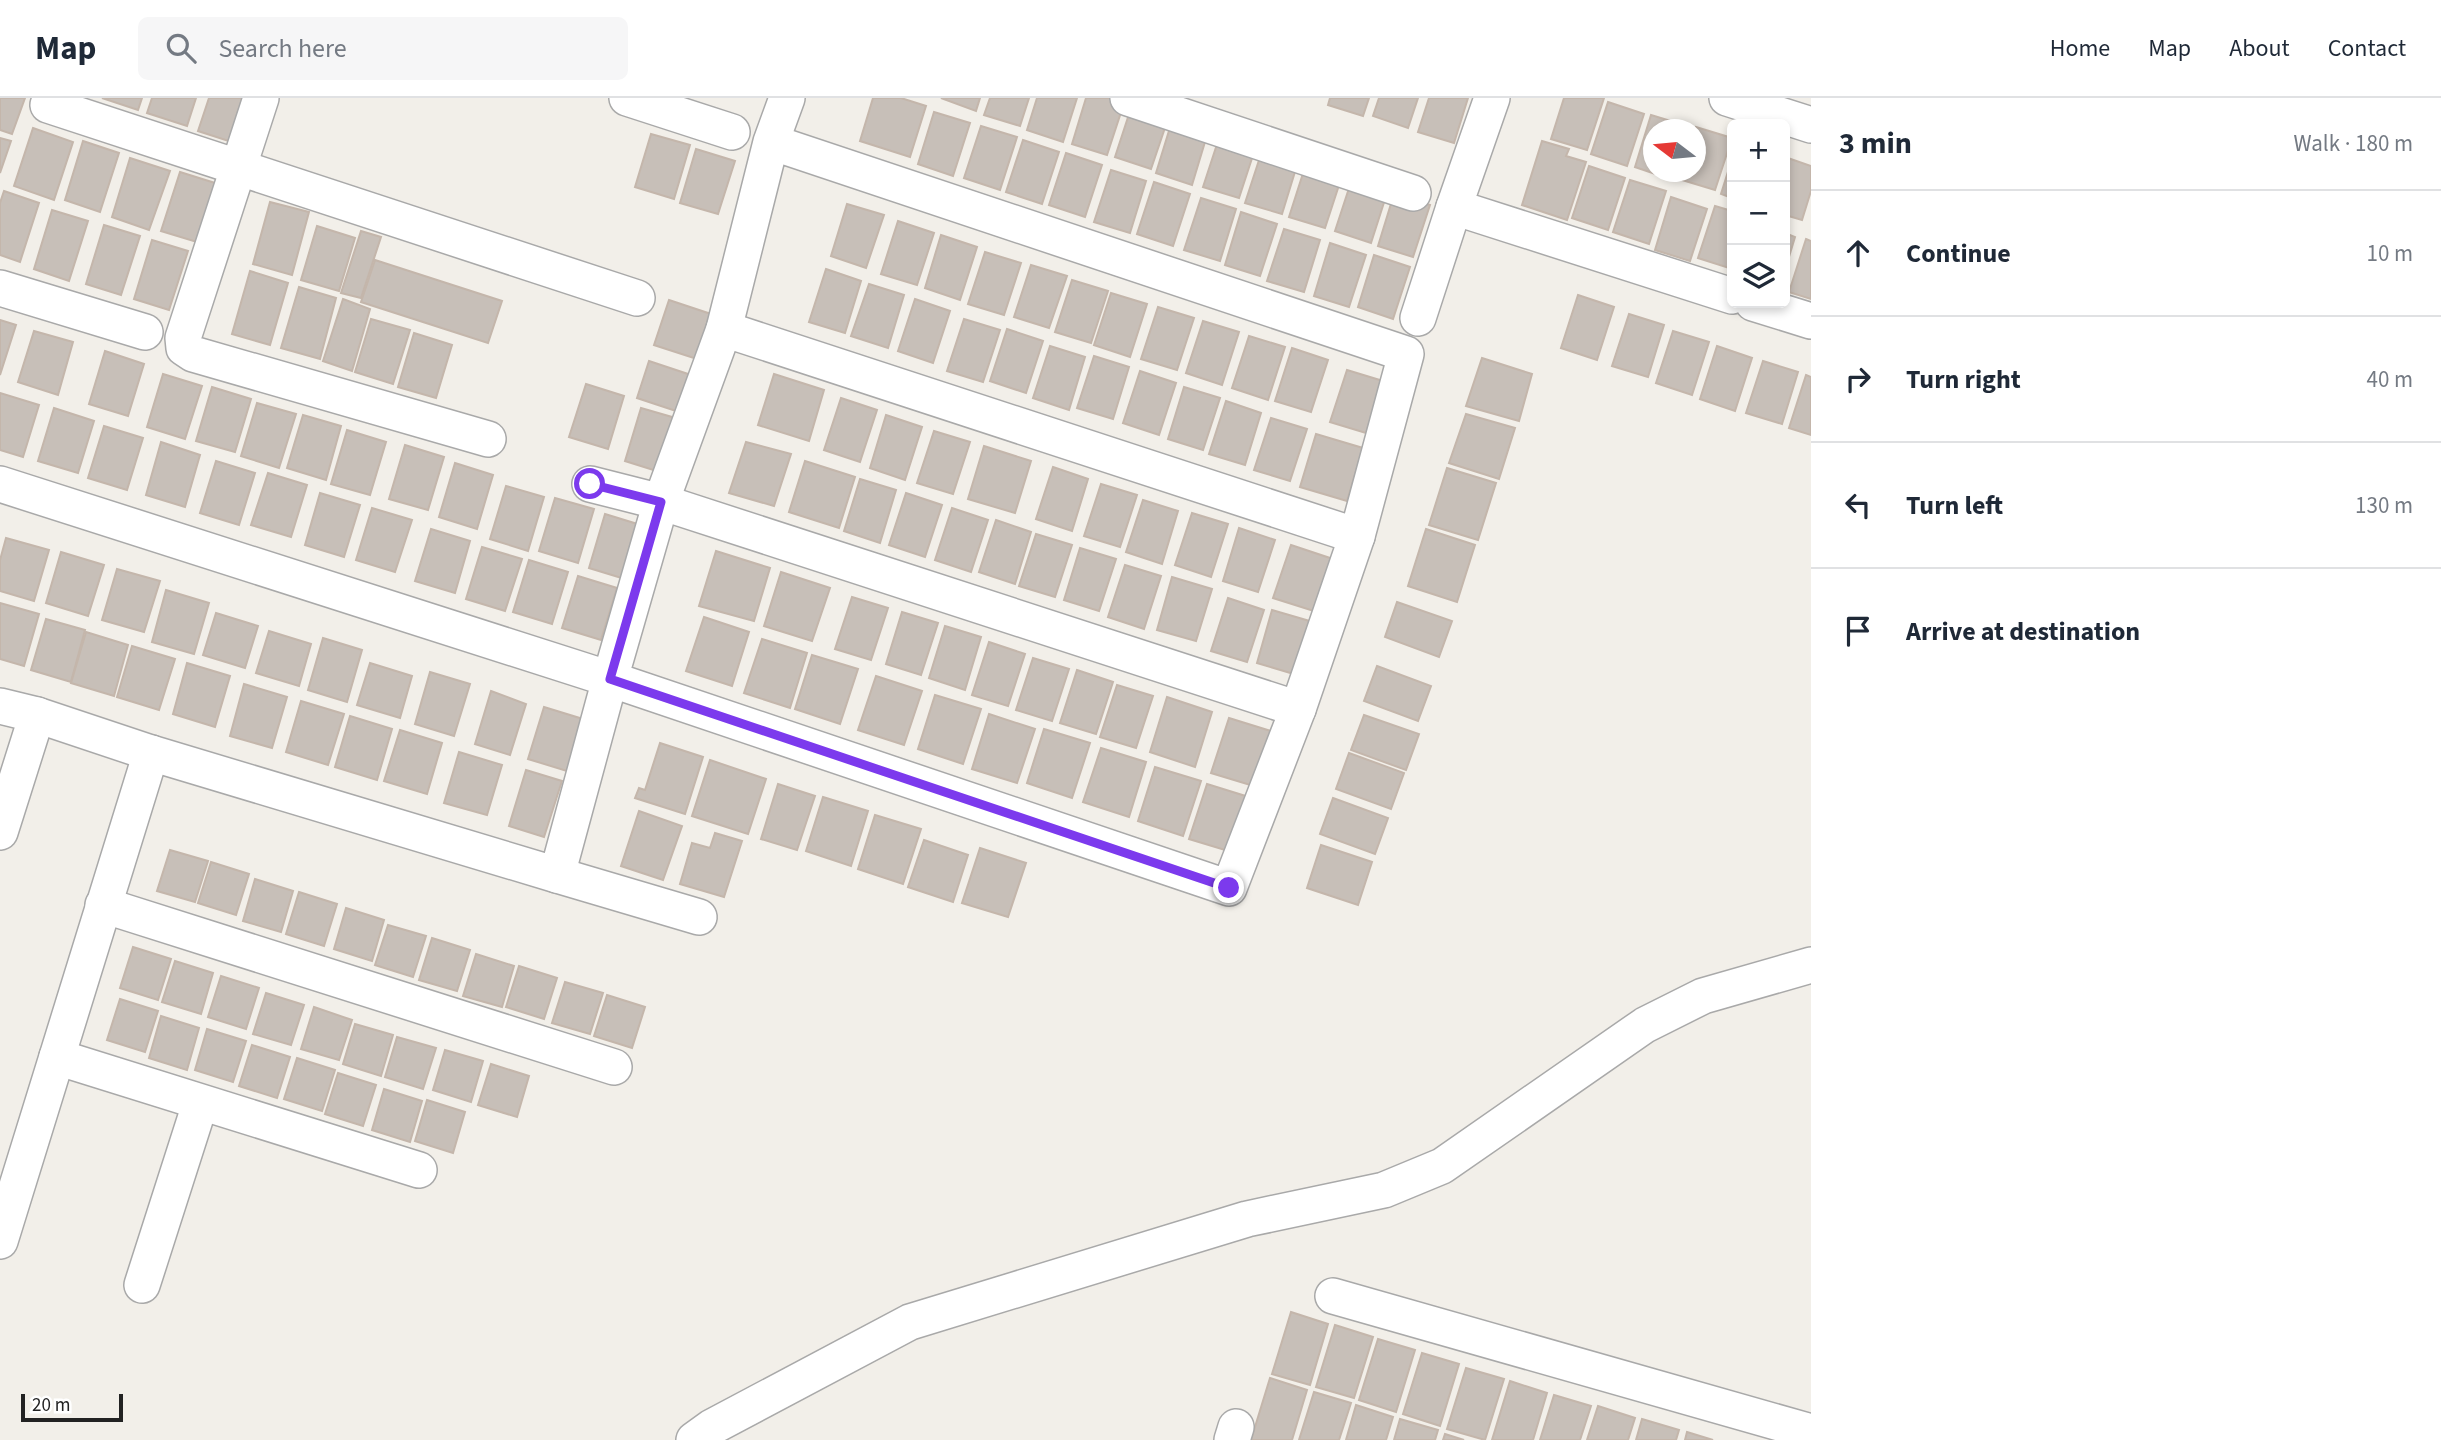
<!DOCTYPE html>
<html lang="en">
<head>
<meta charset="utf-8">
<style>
	:root { --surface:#fff; --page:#f6f6f7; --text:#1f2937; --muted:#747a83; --line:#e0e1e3 }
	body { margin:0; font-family:"Source Sans 3",sans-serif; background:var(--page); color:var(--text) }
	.controls { position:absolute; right:21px; top:21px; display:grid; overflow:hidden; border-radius:10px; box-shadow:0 4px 10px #0003 }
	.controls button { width:63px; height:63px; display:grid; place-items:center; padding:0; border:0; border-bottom:2px solid var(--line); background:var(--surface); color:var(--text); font:35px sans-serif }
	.compass { position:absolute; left:1643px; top:21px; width:63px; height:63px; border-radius:50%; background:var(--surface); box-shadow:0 4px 10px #0003; rotate:286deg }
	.scale { position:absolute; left:21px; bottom:18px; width:102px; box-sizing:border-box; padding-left:7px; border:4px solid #222; border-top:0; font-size:19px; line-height:24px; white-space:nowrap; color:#222; -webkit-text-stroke:5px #fff; paint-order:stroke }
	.stop { position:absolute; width:21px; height:21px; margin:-16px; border:5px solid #7c3aed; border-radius:50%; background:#fff }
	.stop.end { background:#7c3aed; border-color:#fff; box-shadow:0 2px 7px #0008 }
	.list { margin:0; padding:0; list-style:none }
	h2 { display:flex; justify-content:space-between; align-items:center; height:91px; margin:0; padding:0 28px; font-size:30px }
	h2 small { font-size:23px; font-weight:400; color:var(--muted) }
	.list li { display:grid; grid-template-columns:46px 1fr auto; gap:21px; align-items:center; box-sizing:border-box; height:126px; padding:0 28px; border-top:2px solid var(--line) }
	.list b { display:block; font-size:26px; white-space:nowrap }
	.list em { font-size:23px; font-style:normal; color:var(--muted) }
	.icon { flex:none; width:38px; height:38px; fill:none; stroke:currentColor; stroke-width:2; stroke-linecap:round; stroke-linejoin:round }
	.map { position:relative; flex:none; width:1811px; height:1342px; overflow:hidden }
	header { display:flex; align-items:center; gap:42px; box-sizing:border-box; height:98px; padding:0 35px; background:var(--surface); border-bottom:2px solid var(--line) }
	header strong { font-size:33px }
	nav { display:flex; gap:38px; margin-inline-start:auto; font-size:24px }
	.search { width:490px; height:63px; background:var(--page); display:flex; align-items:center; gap:18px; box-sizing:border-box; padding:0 24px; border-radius:10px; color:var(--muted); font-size:26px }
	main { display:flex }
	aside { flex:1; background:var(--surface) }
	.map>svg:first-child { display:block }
</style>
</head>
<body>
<header>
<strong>Map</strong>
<div class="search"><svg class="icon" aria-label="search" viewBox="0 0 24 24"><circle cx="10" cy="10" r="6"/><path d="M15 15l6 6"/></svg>Search here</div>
<nav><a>Home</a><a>Map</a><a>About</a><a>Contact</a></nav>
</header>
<main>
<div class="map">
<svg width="1811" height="1342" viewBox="0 0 1811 1342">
	<rect width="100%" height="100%" fill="#f2efe9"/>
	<g fill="#c7bfb8" stroke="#c4b6ab" stroke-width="2">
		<path d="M0,0H25L12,36L0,32Z"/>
		<path d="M102,0H142L138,12Z"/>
		<path d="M152,0H196L187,28L147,15Z"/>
		<path d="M209,0H254L238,46L198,33Z"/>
		<path d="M873,0H901L926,8L910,59L860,43Z"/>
		<path d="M941,0H980L976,13Z"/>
		<path d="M990,0H1029L1020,28L984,17Z"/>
		<path d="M1037,0H1077L1063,44L1027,32Z"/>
		<path d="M1086,0H1110L1124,5L1107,57L1072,46Z"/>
		<path d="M1330,0H1369L1363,18L1328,7Z"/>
		<path d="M1379,0H1418L1408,30L1373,18Z"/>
		<path d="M1429,0H1468L1454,45L1418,34Z"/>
		<path d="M1564,0H1604L1587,52L1551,41Z"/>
		<path d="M1608,4L1644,16L1627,68L1591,56Z"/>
		<path d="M1132,7L1169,18L1151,71L1115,59Z"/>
		<path d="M934,14L970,25L953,78L918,66Z"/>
		<path d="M1651,17L1687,28L1686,32H1654V74H1672L1670,81L1635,69Z"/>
		<path d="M1172,23L1208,34L1192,87L1156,75Z"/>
		<path d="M981,28L1017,39L1000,92L964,80Z"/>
		<path d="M1696,29L1732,40L1715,92L1679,81L1682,74H1696Z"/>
		<path d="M33,30L73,44L54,102L14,88Z"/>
		<path d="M651,36L690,47L674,101L635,89Z"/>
		<path d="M1220,37L1256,48L1239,100L1203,89Z"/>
		<path d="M0,40L11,43L0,75Z"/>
		<path d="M1023,42L1059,54L1042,106L1006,94Z"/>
		<path d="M83,43L119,55L100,114L65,102Z"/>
		<path d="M1542,43L1569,51L1566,58L1586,64L1567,122L1522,107Z"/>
		<path d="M696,51L735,63L718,116L680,105Z"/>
		<path d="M1262,53L1298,64L1282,116L1245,105Z"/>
		<path d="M1066,55L1102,67L1085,119L1049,107Z"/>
		<path d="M1785,59L1811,68V93L1802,122L1785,117Z"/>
		<path d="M130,60L170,73L149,132L112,119Z"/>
		<path d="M1732,61V100L1721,96Z"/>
		<path d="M1306,66L1342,78L1325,130L1289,119Z"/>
		<path d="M1589,68L1625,80L1608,132L1572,120Z"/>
		<path d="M1111,72L1146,83L1130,135L1094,124Z"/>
		<path d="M180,74L215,85L197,144L161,133Z"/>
		<path d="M1352,81L1388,92L1371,145L1335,133Z"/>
		<path d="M1630,82L1666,93L1649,146L1613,134Z"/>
		<path d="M1154,84L1190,96L1173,148L1137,136Z"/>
		<path d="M4,93L39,105L20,164L0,157V105Z"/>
		<path d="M1394,96L1430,107L1413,159L1378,148Z"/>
		<path d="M1671,99L1707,111L1690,163L1655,152Z"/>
		<path d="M1201,100L1236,111L1220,163L1184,152Z"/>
		<path d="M270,104L309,114L292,177L253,166Z"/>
		<path d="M847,106L884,117L866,170L831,158Z"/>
		<path d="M1715,108L1732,113V171L1698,160Z"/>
		<path d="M52,112L88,123L69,183L34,171Z"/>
		<path d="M1241,114L1277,126L1260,178L1225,167Z"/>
		<path d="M898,123L934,135L917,187L881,176Z"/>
		<path d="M104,127L140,138L121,197L86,186Z"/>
		<path d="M317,128L355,140L339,193L301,182Z"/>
		<path d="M1284,131L1320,142L1304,194L1267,183Z"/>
		<path d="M361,133L381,139L361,200L341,195Z"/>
		<path d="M1785,135L1795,139L1785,172Z"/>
		<path d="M941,137L977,149L960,202L925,190Z"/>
		<path d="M1806,141L1811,143V201L1789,194Z"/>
		<path d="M152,142L188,153L169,212L134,201Z"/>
		<path d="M1330,145L1366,157L1349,209L1314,198Z"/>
		<path d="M985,154L1021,165L1004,217L968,206Z"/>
		<path d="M1374,157L1410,169L1393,221L1358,209Z"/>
		<path d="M375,162L502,203L488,245L361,204Z"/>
		<path d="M1031,167L1067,178L1049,230L1014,219Z"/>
		<path d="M826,171L861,183L845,235L809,224Z"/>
		<path d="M250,173L288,185L270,247L232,236Z"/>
		<path d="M1072,182L1108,193L1091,245L1055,234Z"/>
		<path d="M869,186L904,197L888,250L851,238Z"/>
		<path d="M299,189L336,200L320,261L281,250Z"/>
		<path d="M1111,195L1147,206L1130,259L1094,247Z"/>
		<path d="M1578,197L1614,209L1597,262L1561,250Z"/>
		<path d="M343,201L370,211L352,273L323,263Z"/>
		<path d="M915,201L950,213L933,265L898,253Z"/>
		<path d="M669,202L714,217L700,262L654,247Z"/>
		<path d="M1158,209L1194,220L1177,272L1141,261Z"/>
		<path d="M1629,216L1664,227L1648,279L1612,268Z"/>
		<path d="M371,221L410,232L393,286L355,274Z"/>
		<path d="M964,221L1000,232L983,284L947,273Z"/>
		<path d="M0,222L16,227L0,277Z"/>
		<path d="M1203,223L1239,234L1222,287L1186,275Z"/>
		<path d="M1007,231L1043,243L1026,295L990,283Z"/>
		<path d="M34,233L73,244L58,297L18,284Z"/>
		<path d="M1673,233L1709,244L1692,297L1656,285Z"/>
		<path d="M414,235L452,247L436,300L398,289Z"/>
		<path d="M1249,238L1285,249L1268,302L1232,290Z"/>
		<path d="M1050,248L1085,259L1069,312L1033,300Z"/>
		<path d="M1717,248L1752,260L1735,313L1700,301Z"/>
		<path d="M1292,250L1328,262L1311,314L1275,303Z"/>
		<path d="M105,253L144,266L128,318L89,306Z"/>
		<path d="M1094,258L1129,269L1113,321L1077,310Z"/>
		<path d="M1482,260L1532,276L1519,323L1466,308Z"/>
		<path d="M649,263L694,278L682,315L637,300Z"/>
		<path d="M1763,263L1798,274L1782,326L1746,315Z"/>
		<path d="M1347,272L1383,283L1366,335L1330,324Z"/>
		<path d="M1140,273L1176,285L1159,337L1123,325Z"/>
		<path d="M163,276L202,288L185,341L147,329Z"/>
		<path d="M774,276L824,292L809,343L758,327Z"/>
		<path d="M1806,277L1811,279V337L1789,330Z"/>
		<path d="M586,286L624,298L608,351L569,339Z"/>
		<path d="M212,289L251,301L235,354L196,343Z"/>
		<path d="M1184,289L1220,300L1203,352L1168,341Z"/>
		<path d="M0,295L39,307L23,359L0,352Z"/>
		<path d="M841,300L877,312L860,364L824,352Z"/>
		<path d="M1226,303L1261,315L1245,367L1209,356Z"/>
		<path d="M257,305L296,316L279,370L241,358Z"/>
		<path d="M54,310L94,323L78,375L38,363Z"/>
		<path d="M641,310L679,321L663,375L625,363Z"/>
		<path d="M1466,316L1515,330L1499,381L1449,365Z"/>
		<path d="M303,317L341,328L326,382L287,370Z"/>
		<path d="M886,317L922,329L905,382L870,370Z"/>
		<path d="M1271,320L1307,331L1290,383L1254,372Z"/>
		<path d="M104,328L143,340L127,392L88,380Z"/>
		<path d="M347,332L386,344L370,397L331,386Z"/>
		<path d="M934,333L970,344L953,396L917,385Z"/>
		<path d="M1316,336L1363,350L1347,403L1300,389Z"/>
		<path d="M161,344L200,357L185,409L146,397Z"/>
		<path d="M746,344L791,356L774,408L729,395Z"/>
		<path d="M405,347L444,359L428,412L389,401Z"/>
		<path d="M984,348L1031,363L1015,415L968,401Z"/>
		<path d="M216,363L255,375L239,427L200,415Z"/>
		<path d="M805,363L855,379L839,430L789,414Z"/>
		<path d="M455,365L493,377L477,431L439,419Z"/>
		<path d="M1053,369L1088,381L1072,433L1036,421Z"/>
		<path d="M1447,370L1496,385L1478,442L1429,427Z"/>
		<path d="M268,375L307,387L291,439L251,427Z"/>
		<path d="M860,381L896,392L880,445L844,433Z"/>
		<path d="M1101,386L1137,397L1120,449L1084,438Z"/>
		<path d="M506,388L544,399L528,453L490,441Z"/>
		<path d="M320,395L360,407L344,459L305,447Z"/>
		<path d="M906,395L942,407L925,459L889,447Z"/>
		<path d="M555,400L594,411L578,465L539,453Z"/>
		<path d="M1143,402L1178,413L1162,466L1126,454Z"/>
		<path d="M372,410L412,422L395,474L356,462Z"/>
		<path d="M952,410L988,422L971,474L935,462Z"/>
		<path d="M1192,415L1228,426L1211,479L1175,467Z"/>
		<path d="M605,416L644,428L628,482L589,470Z"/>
		<path d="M996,422L1031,434L1015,486L979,474Z"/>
		<path d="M1239,430L1275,442L1258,494L1223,483Z"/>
		<path d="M431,431L470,443L455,495L415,483Z"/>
		<path d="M1426,431L1475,447L1457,504L1408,488Z"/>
		<path d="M1036,436L1072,447L1055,499L1019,488Z"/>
		<path d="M6,440L49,452L34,503L0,493V462Z"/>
		<path d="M1291,447L1333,461L1317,514L1273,500Z"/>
		<path d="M482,449L522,461L505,513L466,501Z"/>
		<path d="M1080,450L1116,461L1099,513L1064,502Z"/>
		<path d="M716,453L770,470L754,523L699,508Z"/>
		<path d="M61,454L104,467L88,518L46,505Z"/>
		<path d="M529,462L568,474L552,526L513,514Z"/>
		<path d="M1125,467L1161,478L1144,531L1108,519Z"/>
		<path d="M117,471L160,483L144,534L102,522Z"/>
		<path d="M781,474L830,490L812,543L764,528Z"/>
		<path d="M578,478L617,490L601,542L562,530Z"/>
		<path d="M1172,479L1212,491L1196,543L1157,532Z"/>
		<path d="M166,492L209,505L194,556L152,544Z"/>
		<path d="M852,499L888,510L871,562L835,551Z"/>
		<path d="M1228,500L1264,512L1247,564L1211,553Z"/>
		<path d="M1397,504L1452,523L1439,559L1385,539Z"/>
		<path d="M0,505L39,516L24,568L0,561Z"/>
		<path d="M1272,512L1313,524L1297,577L1257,565Z"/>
		<path d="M902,514L938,525L921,577L886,566Z"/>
		<path d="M216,515L258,528L245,570L203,557Z"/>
		<path d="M704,519L749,534L732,588L686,573Z"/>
		<path d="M46,521L85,532L71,584L31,572Z"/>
		<path d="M945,528L981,539L965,592L929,580Z"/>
		<path d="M269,533L311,546L299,588L256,575Z"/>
		<path d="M86,534L128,547L114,598L71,585Z"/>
		<path d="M323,540L362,552L347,604L308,592Z"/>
		<path d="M762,541L807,555L790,610L744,595Z"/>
		<path d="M989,544L1025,556L1008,608L972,597Z"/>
		<path d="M132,548L175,561L159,612L117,599Z"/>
		<path d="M812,557L858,571L840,626L795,611Z"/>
		<path d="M1033,560L1069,571L1052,623L1016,612Z"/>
		<path d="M187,565L230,578L215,629L173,616Z"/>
		<path d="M370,565L412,578L400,620L357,607Z"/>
		<path d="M1377,568L1431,588L1418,623L1364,603Z"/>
		<path d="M1077,572L1113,584L1096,636L1060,625Z"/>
		<path d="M430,574L470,586L454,638L415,626Z"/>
		<path d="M876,578L922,593L904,647L858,632Z"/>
		<path d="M244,586L287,599L272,650L230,638Z"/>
		<path d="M1117,587L1153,598L1136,650L1100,639Z"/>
		<path d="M491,593L526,606L510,657L475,646Z"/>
		<path d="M935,597L981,611L963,666L918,651Z"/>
		<path d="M1167,599L1212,614L1195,669L1150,654Z"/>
		<path d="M301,603L344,616L328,667L286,654Z"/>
		<path d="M544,609L583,621L567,673L528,661Z"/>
		<path d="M989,616L1035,631L1017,685L972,671Z"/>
		<path d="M1364,617L1419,636L1406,672L1351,652Z"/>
		<path d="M350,618L392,631L377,682L335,669Z"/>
		<path d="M1229,620L1274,634L1257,689L1211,675Z"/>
		<path d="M1044,631L1090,645L1072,700L1027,685Z"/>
		<path d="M400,632L442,645L427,696L384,683Z"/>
		<path d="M660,645L703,659L685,716L635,700L639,690L645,692Z"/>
		<path d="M1101,650L1146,664L1129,719L1083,704Z"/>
		<path d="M459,654L502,667L487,717L444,705Z"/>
		<path d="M1349,655L1404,675L1391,711L1336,691Z"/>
		<path d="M710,662L766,681L748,736L692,718Z"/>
		<path d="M1155,669L1201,683L1183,738L1138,723Z"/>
		<path d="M526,672L562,683L544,739L509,728Z"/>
		<path d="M778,686L815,698L797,752L761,741Z"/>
		<path d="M1207,686L1252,700L1235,755L1189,741Z"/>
		<path d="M823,699L868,713L851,768L806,753Z"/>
		<path d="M1333,700L1388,720L1375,756L1320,736Z"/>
		<path d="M639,713L682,728L663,782L621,768Z"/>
		<path d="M875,717L921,731L903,786L858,771Z"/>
		<path d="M715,735L742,743L724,799L680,786L692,745L710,750Z"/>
		<path d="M924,742L968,757L953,804L908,789Z"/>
		<path d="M1321,747L1372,764L1358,807L1307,790Z"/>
		<path d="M980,750L1026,765L1008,819L962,805Z"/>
		<path d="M170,752L208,763L195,804L157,793Z"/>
		<path d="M211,764L249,776L236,817L198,805Z"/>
		<path d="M255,781L293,793L281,834L243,823Z"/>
		<path d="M299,794L337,806L324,848L286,836Z"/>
		<path d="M346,810L384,822L372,863L334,851Z"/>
		<path d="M388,827L426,838L413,879L375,867Z"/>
		<path d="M432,840L470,852L457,893L419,882Z"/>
		<path d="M133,849L171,861L158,902L120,890Z"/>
		<path d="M476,856L514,868L502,909L463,898Z"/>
		<path d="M175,863L213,875L201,916L162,904Z"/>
		<path d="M519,868L557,880L544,921L506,909Z"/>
		<path d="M221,878L259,890L246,931L208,919Z"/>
		<path d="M565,884L603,895L590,936L552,925Z"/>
		<path d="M266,895L304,907L291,947L253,936Z"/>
		<path d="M607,897L645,909L632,950L594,938Z"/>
		<path d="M120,901L158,913L145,954L107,942Z"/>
		<path d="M314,909L352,922L339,962L301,951Z"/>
		<path d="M161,918L199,930L187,972L149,960Z"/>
		<path d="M355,926L393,937L381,978L343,966Z"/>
		<path d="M207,931L246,943L233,984L195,972Z"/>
		<path d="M397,939L436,950L423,991L385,979Z"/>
		<path d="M252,947L290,959L277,1000L239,988Z"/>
		<path d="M445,952L483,963L471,1004L433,992Z"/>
		<path d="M297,960L335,972L322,1013L284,1001Z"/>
		<path d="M491,966L529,978L517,1019L478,1007Z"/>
		<path d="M338,975L376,987L363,1028L325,1016Z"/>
		<path d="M384,991L422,1003L410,1044L372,1032Z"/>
		<path d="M427,1002L465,1014L453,1055L415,1043Z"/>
		<path d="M1291,1214L1328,1226L1310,1287L1272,1276Z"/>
		<path d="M1335,1227L1373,1239L1354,1300L1316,1289Z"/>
		<path d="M1378,1241L1415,1252L1396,1314L1359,1302Z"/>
		<path d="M1422,1255L1459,1266L1440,1328L1403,1316Z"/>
		<path d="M1466,1270L1504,1281L1485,1342L1447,1331Z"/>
		<path d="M1270,1280L1307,1292L1292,1342H1251Z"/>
		<path d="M1510,1283L1547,1295L1533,1342H1492Z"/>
		<path d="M1314,1294L1351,1305L1339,1342H1299Z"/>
		<path d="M1554,1297L1591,1308L1580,1342H1540Z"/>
		<path d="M1356,1307L1393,1319L1386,1342H1346Z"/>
		<path d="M1598,1308L1635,1320L1628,1342H1587Z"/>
		<path d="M1400,1321L1438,1332L1435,1342H1394Z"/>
		<path d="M1642,1321L1679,1332L1676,1342H1636Z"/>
		<path d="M1687,1334L1713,1342H1685Z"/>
		<path d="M1445,1336L1464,1342H1443Z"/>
	</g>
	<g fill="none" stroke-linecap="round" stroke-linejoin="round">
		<defs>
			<g id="minor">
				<path d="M261,0L183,240L184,250L193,256L488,341"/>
				<path d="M627,0L732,34"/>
				<path d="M1128,0L1413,95"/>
				<path d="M1492,0L1454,109L1732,198"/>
				<path d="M1727,0L1811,27"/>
				<path d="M48,7L637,200"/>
				<path d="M771,44L1406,256L1357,438L1298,611L1229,790L610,581L661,404L724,231L771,44L787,0"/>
				<path d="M0,190L145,234"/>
				<path d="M1753,205L1811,223"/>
				<path d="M1418,220L1454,109"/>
				<path d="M724,231L1357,438"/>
				<path d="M0,386L610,581L557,777L151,655L37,617L0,608"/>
				<path d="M590,386L661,404L1298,611"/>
				<path d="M0,734L37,617"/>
				<path d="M557,777L699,819"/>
				<path d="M103,807L614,969"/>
				<path d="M57,959L419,1072"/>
				<path d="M0,1143L151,655"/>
				<path d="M142,1187L200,1006"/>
				<path d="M1333,1198L1811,1334"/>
				<path d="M694,1342L712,1329L910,1224L1247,1121L1384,1092L1442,1068L1645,927L1703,898L1811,867"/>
				<path d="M1232,1342L1236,1329"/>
			</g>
		</defs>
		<use href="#minor" stroke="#a9a9a9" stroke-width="38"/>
		<use href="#minor" stroke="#fff" stroke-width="35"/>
	</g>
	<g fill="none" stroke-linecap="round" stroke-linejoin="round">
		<path stroke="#7c3aed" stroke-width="9" d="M590,386L661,404L610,581L1229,790"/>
	</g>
</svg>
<div class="controls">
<button>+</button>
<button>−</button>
<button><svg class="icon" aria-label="layers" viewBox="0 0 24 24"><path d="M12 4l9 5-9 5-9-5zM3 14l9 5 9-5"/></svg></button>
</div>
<svg class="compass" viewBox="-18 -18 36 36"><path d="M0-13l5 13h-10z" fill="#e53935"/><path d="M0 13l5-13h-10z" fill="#747a83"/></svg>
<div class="scale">20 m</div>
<div class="stop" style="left:590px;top:386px"></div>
<div class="stop end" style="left:1229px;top:790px"></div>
</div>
<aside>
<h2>3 min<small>Walk · 180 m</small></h2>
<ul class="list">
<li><svg class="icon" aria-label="ahead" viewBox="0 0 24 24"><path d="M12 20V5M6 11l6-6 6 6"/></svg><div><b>Continue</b></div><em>10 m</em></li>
<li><svg class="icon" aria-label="right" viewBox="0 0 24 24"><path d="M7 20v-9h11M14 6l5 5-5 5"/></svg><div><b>Turn right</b></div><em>40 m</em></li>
<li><svg class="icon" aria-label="left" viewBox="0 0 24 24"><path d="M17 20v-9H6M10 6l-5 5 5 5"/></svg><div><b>Turn left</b></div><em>130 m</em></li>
<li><svg class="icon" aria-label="arrive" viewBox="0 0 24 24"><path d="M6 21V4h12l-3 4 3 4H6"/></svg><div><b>Arrive at destination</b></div></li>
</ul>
</aside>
</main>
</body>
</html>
